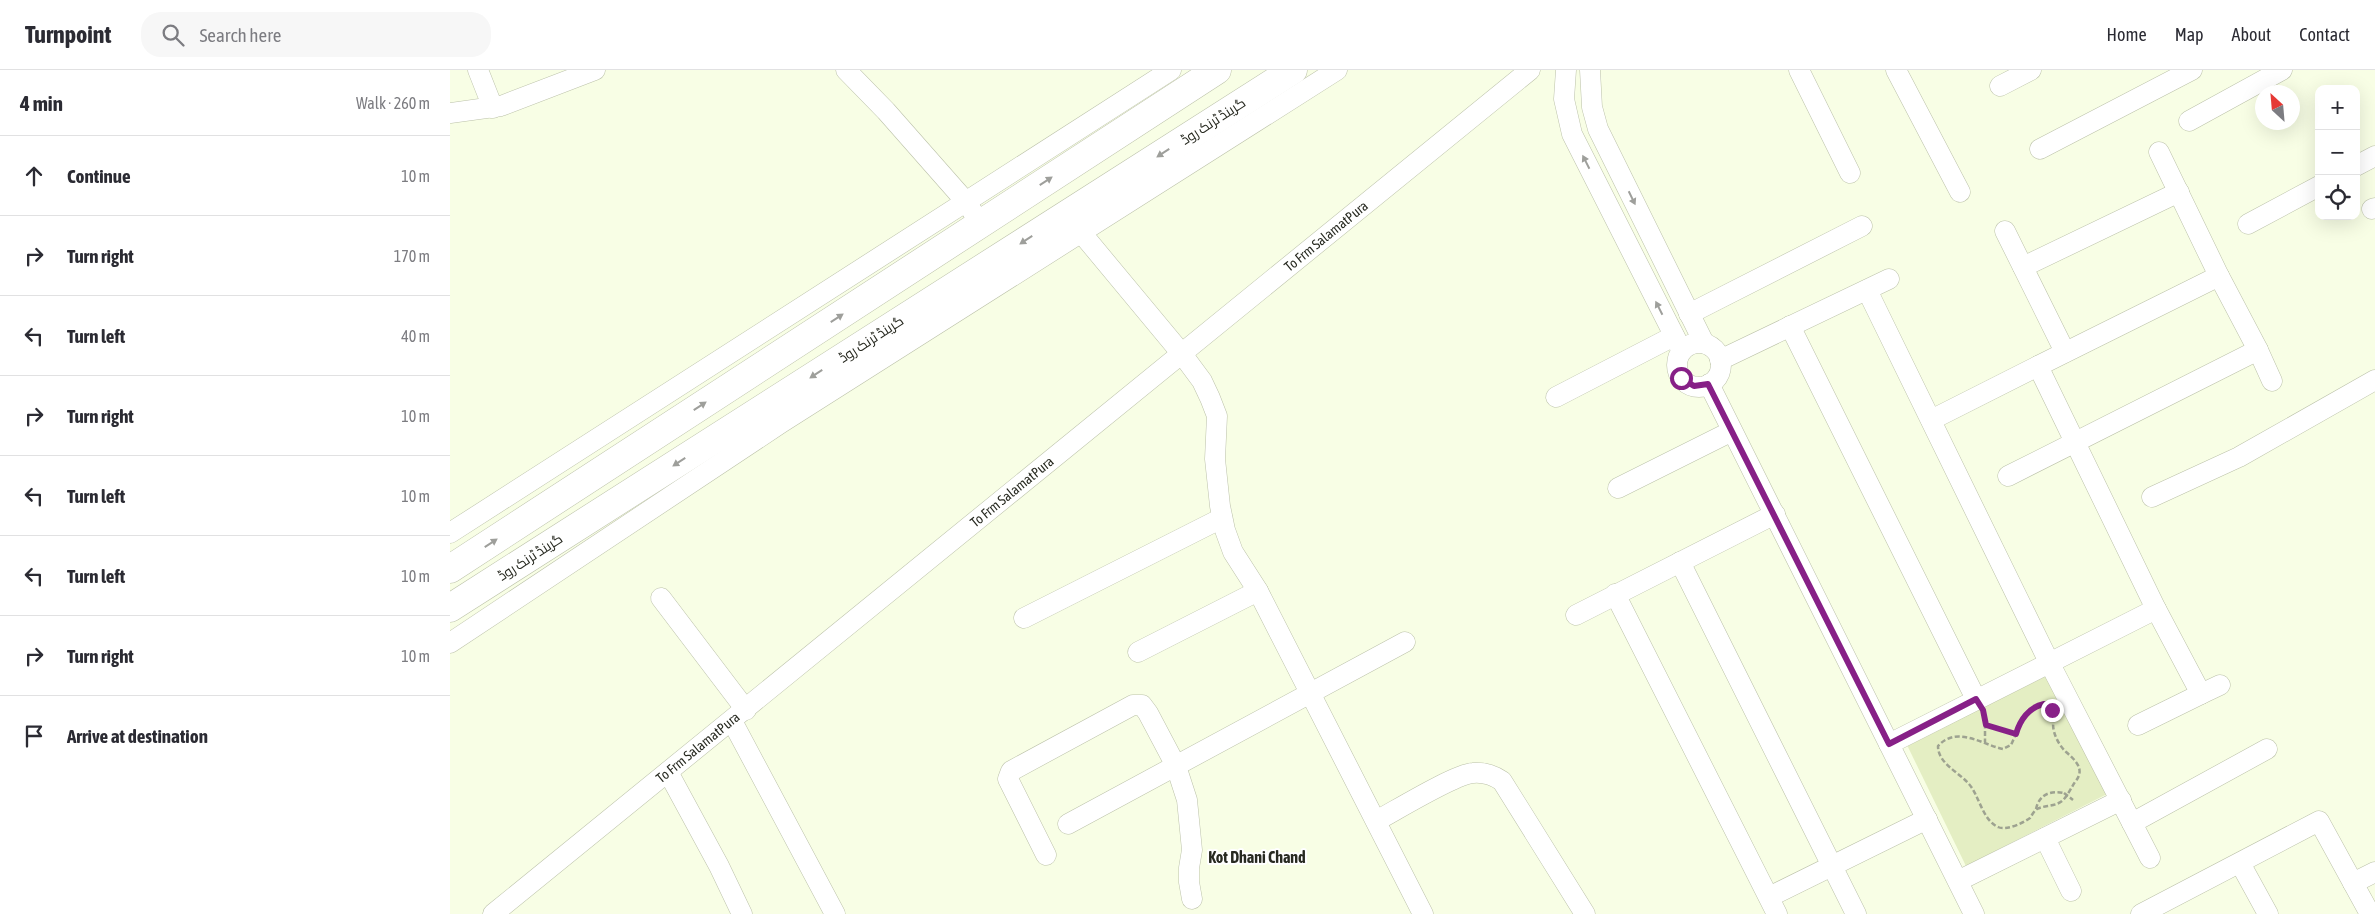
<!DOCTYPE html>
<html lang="en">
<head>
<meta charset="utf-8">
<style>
	:root { --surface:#fff; --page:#f7f7f7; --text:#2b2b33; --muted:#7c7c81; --line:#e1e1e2 }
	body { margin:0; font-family:"Asap Condensed",Cairo,sans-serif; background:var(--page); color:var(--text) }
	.controls { position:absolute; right:15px; top:15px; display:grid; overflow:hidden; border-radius:10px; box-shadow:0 5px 20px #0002 }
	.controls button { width:45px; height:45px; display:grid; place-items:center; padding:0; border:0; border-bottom:1px solid var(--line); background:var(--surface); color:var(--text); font:25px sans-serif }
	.compass { position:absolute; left:1805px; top:15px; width:45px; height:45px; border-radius:50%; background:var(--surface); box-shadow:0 5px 20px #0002; rotate:334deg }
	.stop { position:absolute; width:15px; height:15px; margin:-11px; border:4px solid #872087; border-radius:50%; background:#fff }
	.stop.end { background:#872087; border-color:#fff; box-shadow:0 1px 5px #0008 }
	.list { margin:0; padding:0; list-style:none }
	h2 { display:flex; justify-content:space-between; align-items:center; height:65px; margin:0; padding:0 20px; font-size:21px }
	h2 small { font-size:16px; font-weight:400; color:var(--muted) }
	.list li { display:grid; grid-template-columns:32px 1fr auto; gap:15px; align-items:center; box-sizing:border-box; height:80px; padding:0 20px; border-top:1px solid var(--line) }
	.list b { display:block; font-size:19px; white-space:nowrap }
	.list em { font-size:16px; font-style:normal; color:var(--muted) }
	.icon { flex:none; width:28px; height:28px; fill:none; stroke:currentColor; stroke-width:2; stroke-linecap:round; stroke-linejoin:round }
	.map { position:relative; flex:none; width:1925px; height:844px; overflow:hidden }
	header { display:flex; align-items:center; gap:30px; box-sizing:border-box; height:70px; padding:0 25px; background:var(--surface); border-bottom:1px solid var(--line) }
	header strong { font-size:24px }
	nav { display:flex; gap:28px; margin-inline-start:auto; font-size:18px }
	.search { width:350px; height:45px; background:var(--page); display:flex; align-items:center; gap:12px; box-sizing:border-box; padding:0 18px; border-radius:20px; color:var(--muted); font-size:19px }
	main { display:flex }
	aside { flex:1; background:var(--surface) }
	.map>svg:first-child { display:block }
</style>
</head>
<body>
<header>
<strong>Turnpoint</strong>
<div class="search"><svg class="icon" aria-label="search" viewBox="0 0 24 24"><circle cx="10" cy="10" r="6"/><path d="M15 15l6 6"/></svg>Search here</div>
<nav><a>Home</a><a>Map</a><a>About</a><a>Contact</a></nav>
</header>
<main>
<aside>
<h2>4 min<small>Walk · 260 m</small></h2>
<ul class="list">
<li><svg class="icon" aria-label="ahead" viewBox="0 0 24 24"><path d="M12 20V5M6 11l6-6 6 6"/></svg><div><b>Continue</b></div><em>10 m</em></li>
<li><svg class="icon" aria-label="right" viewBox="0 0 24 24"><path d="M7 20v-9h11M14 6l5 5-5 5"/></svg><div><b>Turn right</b></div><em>170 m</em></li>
<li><svg class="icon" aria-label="left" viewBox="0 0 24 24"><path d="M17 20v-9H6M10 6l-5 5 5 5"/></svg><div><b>Turn left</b></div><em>40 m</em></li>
<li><svg class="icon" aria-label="right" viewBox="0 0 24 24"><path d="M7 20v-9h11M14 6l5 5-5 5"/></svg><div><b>Turn right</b></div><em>10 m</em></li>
<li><svg class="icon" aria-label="left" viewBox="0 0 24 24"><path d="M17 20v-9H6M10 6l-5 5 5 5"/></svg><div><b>Turn left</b></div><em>10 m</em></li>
<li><svg class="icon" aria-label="left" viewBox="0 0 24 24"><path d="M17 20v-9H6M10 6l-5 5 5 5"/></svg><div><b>Turn left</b></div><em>10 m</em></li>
<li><svg class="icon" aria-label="right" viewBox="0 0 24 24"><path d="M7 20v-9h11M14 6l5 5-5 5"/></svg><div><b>Turn right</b></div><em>10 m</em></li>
<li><svg class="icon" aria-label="arrive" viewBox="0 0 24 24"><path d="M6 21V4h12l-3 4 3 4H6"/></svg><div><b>Arrive at destination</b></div></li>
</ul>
</aside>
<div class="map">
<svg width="1925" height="844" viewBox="0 0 1925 844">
	<rect width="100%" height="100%" fill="#f8fee5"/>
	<path fill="#e4eec3" d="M1598,604L1659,723L1516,796L1457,675Z"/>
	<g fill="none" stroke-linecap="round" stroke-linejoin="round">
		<defs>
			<g id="minor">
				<path d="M28,0L43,38"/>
				<path d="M396,0L436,41L517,133L524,144"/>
				<path d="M1116,0L1114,29L1122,64L1232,281"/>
				<path d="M1140,0L1142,37L1148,59L1254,273"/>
				<path d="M1349,0L1400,103"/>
				<path d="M1446,0L1510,122"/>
				<path d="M1550,16L1581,0"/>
				<path d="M0,43L51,36L145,0"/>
				<path d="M1739,51L1832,0"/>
				<path d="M1590,79L1742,0"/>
				<path d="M1906,96L1925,86"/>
				<path d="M1922,139L1925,138"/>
				<path d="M624,154L732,284L752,311L760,328L767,346L765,389L770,436L775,460L783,482L808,521L973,844"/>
				<path d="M1798,154L1869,116"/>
				<path d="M1555,161L1615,282"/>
				<path d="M1573,197L1729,122"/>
				<path d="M1769,206L1808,280"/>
				<path d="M1417,220L1599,592L1700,788"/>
				<path d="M1239,244L1412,156"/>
				<path d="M1340,256L1526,629"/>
				<circle cx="1249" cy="295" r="22"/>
				<path d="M1270,290L1439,209"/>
				<path d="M1259,314L1524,844"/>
				<path d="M1106,327L1224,266"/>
				<path d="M1481,350L1588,296"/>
				<path d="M1558,406L1808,280L1822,311"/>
				<path d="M1168,418L1282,361"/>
				<path d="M1702,427L1789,387L1925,310"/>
				<path d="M0,463L721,0"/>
				<path d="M1230,492L1406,844"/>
				<path d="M1165,524L1327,844"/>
				<path d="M211,528L296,640"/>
				<path d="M1706,539L1588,296L1769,206L1709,82"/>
				<path d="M1126,545L1325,444"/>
				<path d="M574,548L772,448"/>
				<path d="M0,573L331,353L887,0"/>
				<path d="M688,582L808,521"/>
				<path d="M282,651L385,844"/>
				<path d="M1688,655L1751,624"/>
				<path d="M1439,674L1706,539L1751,624L1770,615"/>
				<path d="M218,702L269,796L292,844"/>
				<path d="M926,751C945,741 1005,704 1023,703C1034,702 1043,705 1052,711L1135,844"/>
				<path d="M1682,753L1817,679"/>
				<path d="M618,754L955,572"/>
				<path d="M1595,768L1621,821"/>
				<path d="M596,785L558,709L561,701L683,635H692L698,643L726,696L737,730L742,780L739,798V812L742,829"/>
				<path d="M1790,793L1818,844"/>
				<path d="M1508,811L1671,730"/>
				<path d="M1903,813L1925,802"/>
				<path d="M1319,827L1477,749"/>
				<path id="s1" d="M43,844L1080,0"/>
				<path d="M1691,844L1869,751L1920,844"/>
			</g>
			<g id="highway">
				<path d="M0,499L767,0"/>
				<path d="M0,538L843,0"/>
			</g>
		</defs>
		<use href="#minor" stroke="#bbc1a9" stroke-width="21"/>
		<use href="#highway" stroke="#bbc1a9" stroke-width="29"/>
		<g stroke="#9da290" stroke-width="2.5" stroke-dasharray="5 2.5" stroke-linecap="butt">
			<path d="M1535,646V672"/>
			<path d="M1536,655L1566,664L1561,675L1553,679C1533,675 1507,655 1488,676C1488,693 1507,701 1518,713C1529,724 1532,750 1548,757C1556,761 1573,753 1580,748C1582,745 1584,741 1587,739C1595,735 1604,737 1612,731C1617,727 1621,718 1625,712C1636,699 1625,690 1615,681C1607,673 1597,653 1608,644"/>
			<path d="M1566,664C1570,652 1581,630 1598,635L1605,647"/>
			<path d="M1586,739C1589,725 1600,720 1614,723"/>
		</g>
		<use href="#minor" stroke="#fff" stroke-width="20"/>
		<use href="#highway" stroke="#fff" stroke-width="28"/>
		<path stroke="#9da290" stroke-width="2.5" stroke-dasharray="5 2.5" stroke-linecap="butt" d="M1614,723L1623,730"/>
	</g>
	<defs><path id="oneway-solid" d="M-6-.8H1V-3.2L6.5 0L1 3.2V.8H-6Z" transform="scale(1.25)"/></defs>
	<g fill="#9e9f9b">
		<use href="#oneway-solid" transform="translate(713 83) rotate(147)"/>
		<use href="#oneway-solid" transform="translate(1136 92) rotate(-117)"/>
		<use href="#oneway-solid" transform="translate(596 111) rotate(-33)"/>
		<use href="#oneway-solid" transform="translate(1182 128) rotate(64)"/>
		<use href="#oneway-solid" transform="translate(576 170) rotate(147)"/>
		<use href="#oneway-solid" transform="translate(1209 238) rotate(-117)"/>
		<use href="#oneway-solid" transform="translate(387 248) rotate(-33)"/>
		<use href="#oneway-solid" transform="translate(366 304) rotate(147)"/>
		<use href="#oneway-solid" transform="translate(250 336) rotate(-33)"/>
		<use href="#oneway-solid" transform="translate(229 392) rotate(147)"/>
		<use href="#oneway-solid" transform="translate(41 473) rotate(-33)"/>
	</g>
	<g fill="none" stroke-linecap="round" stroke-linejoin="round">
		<path stroke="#872087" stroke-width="6" d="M1231,308L1244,316L1258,314L1439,674L1526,629L1533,640L1536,655L1566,664C1570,650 1579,637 1594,634L1602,640"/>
	</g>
	<g text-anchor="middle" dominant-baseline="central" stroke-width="4" stroke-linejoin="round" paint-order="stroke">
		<g font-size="14" fill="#282a21" stroke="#fff">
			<text transform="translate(763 51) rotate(-33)">گرینڈ ٹرنک روڈ</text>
			<text stroke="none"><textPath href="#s1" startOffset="1074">To Frm SalamatPura</textPath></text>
			<text transform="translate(421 269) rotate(-33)">گرینڈ ٹرنک روڈ</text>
			<text stroke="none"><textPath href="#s1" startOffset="669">To Frm SalamatPura</textPath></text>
			<text transform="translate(80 487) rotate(-33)">گرینڈ ٹرنک روڈ</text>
			<text stroke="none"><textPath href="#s1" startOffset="264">To Frm SalamatPura</textPath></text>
		</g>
		<g font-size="16" font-weight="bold" fill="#282a21" stroke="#fff">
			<text x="807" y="787">Kot Dhani Chand</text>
		</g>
	</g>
</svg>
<div class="controls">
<button>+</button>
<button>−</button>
<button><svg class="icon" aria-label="locate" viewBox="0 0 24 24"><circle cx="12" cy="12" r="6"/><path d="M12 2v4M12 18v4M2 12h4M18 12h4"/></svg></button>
</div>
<svg class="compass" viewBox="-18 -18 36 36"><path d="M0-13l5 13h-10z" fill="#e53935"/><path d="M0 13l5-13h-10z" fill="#7c7c81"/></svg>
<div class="stop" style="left:1231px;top:308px"></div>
<div class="stop end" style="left:1602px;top:640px"></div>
</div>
</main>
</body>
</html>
